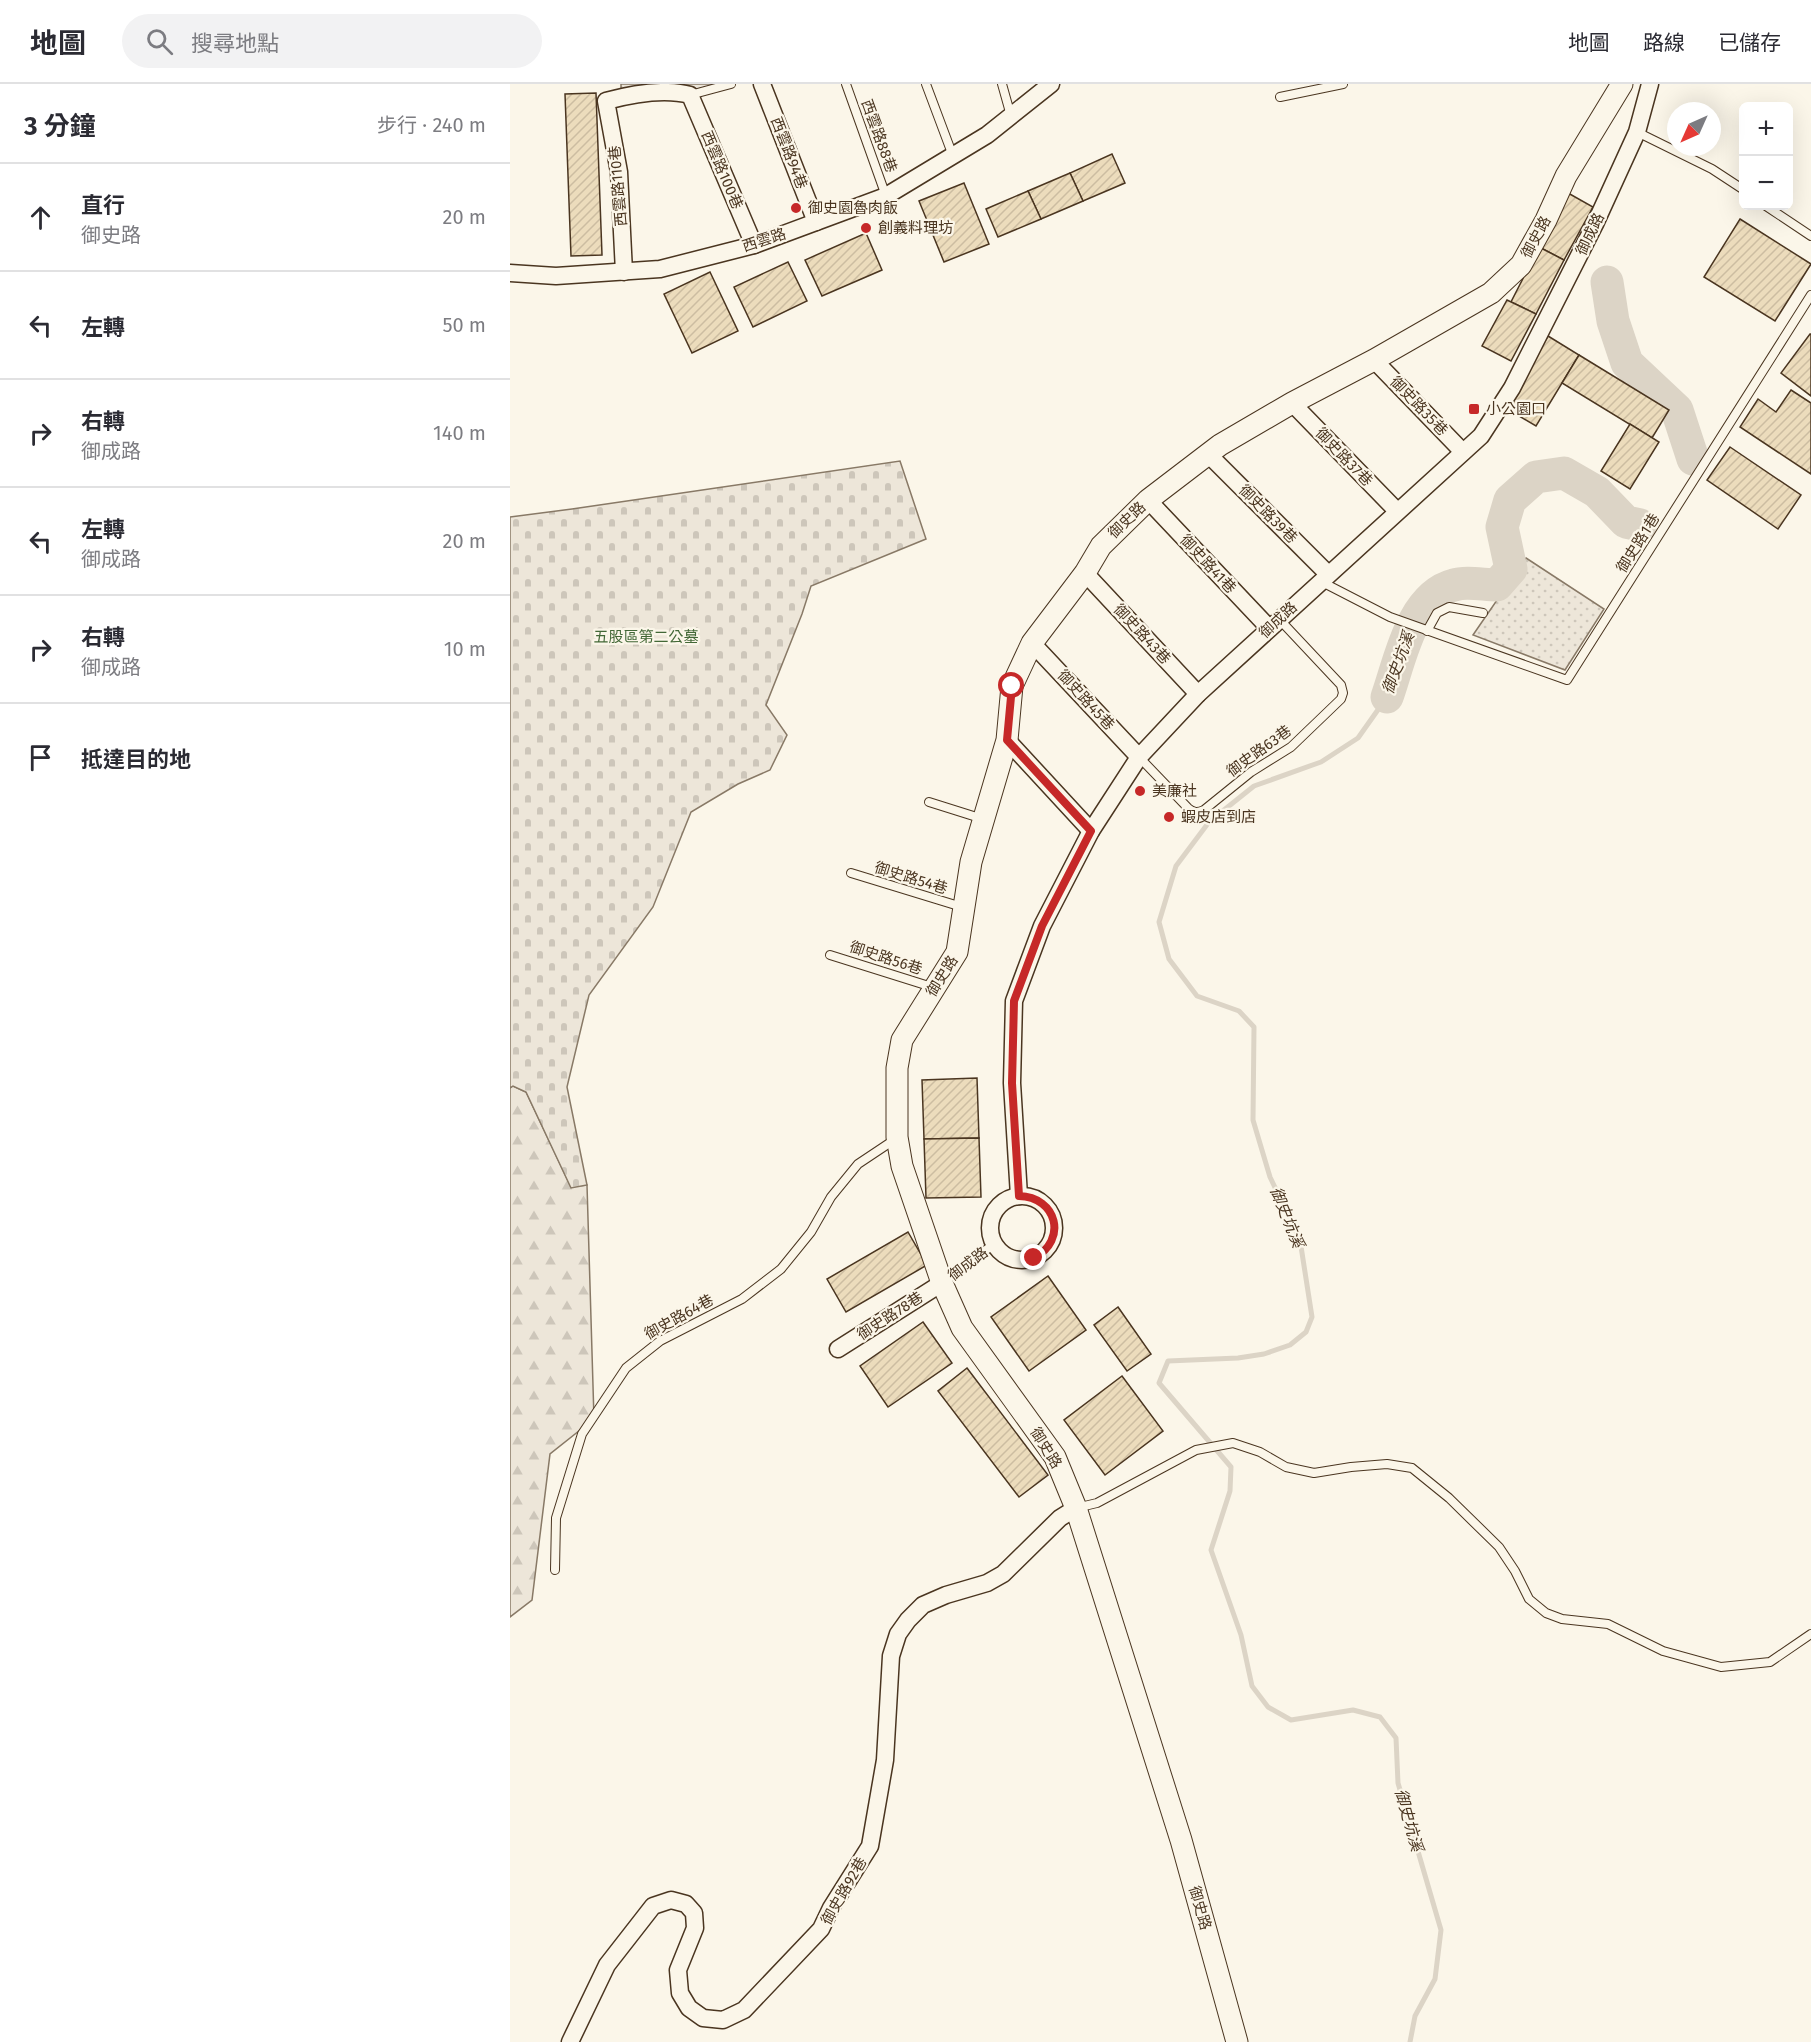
<!DOCTYPE html>
<html lang="zh-TW">
<head>
<meta charset="utf-8">
<style>
	:root { --surface:#fff; --page:#f2f2f3; --text:#2b2b33; --muted:#7c7c81; --line:#e1e1e2 }
	body { margin:0; font-family:"Fira Sans","Noto Sans TC",sans-serif; background:var(--page); color:var(--text) }
	.controls { position:absolute; right:18px; top:18px; display:grid; overflow:hidden; border-radius:9px; box-shadow:0 6px 24px #0002 }
	.controls button { width:54px; height:54px; display:grid; place-items:center; padding:0; border:0; border-bottom:2px solid var(--line); background:var(--surface); color:var(--text); font:30px sans-serif }
	.compass { position:absolute; left:1157px; top:18px; width:54px; height:54px; border-radius:50%; background:var(--surface); box-shadow:0 6px 24px #0002; rotate:225deg }
	.stop { position:absolute; width:18px; height:18px; margin:-14px; border:4px solid #c62828; border-radius:50%; background:#fff }
	.stop.end { background:#c62828; border-color:#fff; box-shadow:0 2px 6px #0008 }
	.list { margin:0; padding:0; list-style:none }
	h2 { display:flex; justify-content:space-between; align-items:center; height:78px; margin:0; padding:0 24px; font-size:26px }
	h2 small { font-size:20px; font-weight:400; color:var(--muted) }
	.list li { display:grid; grid-template-columns:39px 1fr auto; gap:18px; align-items:center; box-sizing:border-box; height:108px; padding:0 24px; border-top:2px solid var(--line) }
	.list b { display:block; font-size:22px; white-space:nowrap }
	.list p { margin:0; font-size:20px; white-space:nowrap; color:var(--muted) }
	.list em { font-size:20px; font-style:normal; color:var(--muted) }
	.icon { flex:none; width:33px; height:33px; fill:none; stroke:currentColor; stroke-width:2; stroke-linecap:round; stroke-linejoin:round }
	.map { position:relative; flex:none; width:1301px; height:1958px; overflow:hidden }
	header { display:flex; align-items:center; gap:36px; box-sizing:border-box; height:84px; padding:0 30px; background:var(--surface); border-bottom:2px solid var(--line) }
	header strong { font-size:28px }
	nav { display:flex; gap:33px; margin-inline-start:auto; font-size:21px }
	.search { width:420px; height:54px; background:var(--page); display:flex; align-items:center; gap:15px; box-sizing:border-box; padding:0 21px; border-radius:33px; color:var(--muted); font-size:22px }
	main { display:flex }
	aside { flex:1; background:var(--surface) }
	.map>svg:first-child { display:block }
</style>
</head>
<body>
<header>
<strong>地圖</strong>
<div class="search"><svg class="icon" aria-label="search" viewBox="0 0 24 24"><circle cx="10" cy="10" r="6"/><path d="M15 15l6 6"/></svg>搜尋地點</div>
<nav><a>地圖</a><a>路線</a><a>已儲存</a></nav>
</header>
<main>
<aside>
<h2>3 分鐘<small>步行 · 240 m</small></h2>
<ul class="list">
<li><svg class="icon" aria-label="ahead" viewBox="0 0 24 24"><path d="M12 20V5M6 11l6-6 6 6"/></svg><div><b>直行</b><p>御史路</p></div><em>20 m</em></li>
<li><svg class="icon" aria-label="left" viewBox="0 0 24 24"><path d="M17 20v-9H6M10 6l-5 5 5 5"/></svg><div><b>左轉</b></div><em>50 m</em></li>
<li><svg class="icon" aria-label="right" viewBox="0 0 24 24"><path d="M7 20v-9h11M14 6l5 5-5 5"/></svg><div><b>右轉</b><p>御成路</p></div><em>140 m</em></li>
<li><svg class="icon" aria-label="left" viewBox="0 0 24 24"><path d="M17 20v-9H6M10 6l-5 5 5 5"/></svg><div><b>左轉</b><p>御成路</p></div><em>20 m</em></li>
<li><svg class="icon" aria-label="right" viewBox="0 0 24 24"><path d="M7 20v-9h11M14 6l5 5-5 5"/></svg><div><b>右轉</b><p>御成路</p></div><em>10 m</em></li>
<li><svg class="icon" aria-label="arrive" viewBox="0 0 24 24"><path d="M6 21V4h12l-3 4 3 4H6"/></svg><div><b>抵達目的地</b></div></li>
</ul>
</aside>
<div class="map">
<svg width="1301" height="1958" viewBox="0 0 1301 1958">
	<defs>
		<pattern id="forest-firs" width="22" height="20" patternUnits="userSpaceOnUse" patternTransform="scale(1.5)"><rect width="22" height="20" fill="#ede6d9"/><path d="M5 1l3.5 6h-7zM16 11l3.5 6h-7z" fill="#cdc6ba"/></pattern>
		<pattern id="cemetery-stones" width="16" height="16" patternUnits="userSpaceOnUse" patternTransform="scale(1.5)"><rect width="16" height="16" fill="#ede6d9"/><path d="M2 7V4a2 2 0 0 1 4 0v3zM10 15v-3a2 2 0 0 1 4 0v3z" fill="#cdc6ba"/></pattern>
		<pattern id="park-dots" width="8" height="8" patternUnits="userSpaceOnUse" patternTransform="scale(1.5)"><rect width="8" height="8" fill="#ede6d9"/><path d="M2 2h.1M6 6h.1" fill="none" stroke="#cdc6ba" stroke-width="1.8" stroke-linecap="round"/></pattern>
		<pattern id="building-hatch" width="6" height="6" patternUnits="userSpaceOnUse" patternTransform="scale(1.5)"><rect width="6" height="6" fill="#ecdcbc"/><path d="M-1 1l2-2M0 6l6-6M5 7l2-2" fill="none" stroke="#ccbda1"/></pattern>
	</defs>
	<rect width="100%" height="100%" fill="#fbf6e9"/>
	<path fill="url(#forest-firs)" stroke="#887966" stroke-width="1.5" d="M3,1002L16,1008L61,1103L77,1101L84,1335L40,1370L22,1516L0,1533V1004Z"/>
	<path fill="url(#cemetery-stones)" stroke="#887966" stroke-width="1.5" d="M390,377L416,455L301,502L292,530L256,621L277,651L260,686L228,700L181,728L143,823L79,911L57,1003L77,1101L61,1104L16,1008L3,1002L0,1004V433L62,425Z"/>
	<g fill="url(#park-dots)" stroke="#887966" stroke-width="1.5">
		<path d="M111,0H206L181,7H111Z"/>
		<path d="M1016,474L1094,525L1055,586L963,551Z"/>
	</g>
	<g fill="none" stroke-linecap="round" stroke-linejoin="round">
		<path stroke="#dcd4c6" stroke-width="5" d="M877,613L848,654L811,678L744,702L699,738L666,782L649,838L659,875L687,912L729,927L744,943L743,1036L760,1093L790,1156L802,1233L796,1248L780,1261L754,1270L728,1274L658,1277L649,1299L721,1383L720,1407L701,1466L731,1551L742,1602L758,1623L781,1636L843,1626L870,1633L886,1654L888,1699L931,1846L925,1895L905,1932L900,1958"/>
		<g stroke="#dcd4c6" stroke-width="33">
			<path d="M1097,198L1103,237L1117,279L1167,326L1183,375"/>
			<path d="M877,613C890,577 901,512 944,501C956,497 974,501 987,501L1001,485L992,443L1000,416L1026,393L1054,389L1087,408L1116,438L1130,441"/>
		</g>
	</g>
	<g fill="url(#building-hatch)" stroke="#4a3520" stroke-width="1.5">
		<path d="M86,9L92,171L61,172L55,10Z"/>
		<path d="M602,70L615,99L573,117L560,89Z"/>
		<path d="M560,89L573,117L531,135L518,107Z"/>
		<path d="M454,99L479,160L434,178L409,117Z"/>
		<path d="M518,107L531,135L488,153L476,125Z"/>
		<path d="M1058,109L1083,123L1054,176L1029,163Z"/>
		<path d="M1230,135L1301,180L1265,237L1194,193Z"/>
		<path d="M356,149L372,186L312,212L295,176Z"/>
		<path d="M1029,163L1054,176L1026,230L1001,218Z"/>
		<path d="M278,178L297,217L243,243L224,203Z"/>
		<path d="M200,188L228,247L182,269L154,210Z"/>
		<path d="M997,216L1026,230L1001,277L972,262Z"/>
		<path d="M1300,250H1301V312L1271,289Z"/>
		<path d="M1038,252L1069,271L1026,342L994,323Z"/>
		<path d="M1069,271L1159,326L1142,354L1052,299Z"/>
		<path d="M1281,306L1301,319V390L1230,343L1248,315L1266,328Z"/>
		<path d="M1120,340L1149,358L1120,405L1091,387Z"/>
		<path d="M1220,363L1291,411L1268,445L1197,396Z"/>
		<path d="M467,994L469,1054L414,1055L412,996Z"/>
		<path d="M469,1054L471,1113L416,1114L414,1055Z"/>
		<path d="M398,1148L417,1181L336,1228L317,1195Z"/>
		<path d="M538,1192L576,1246L519,1287L481,1233Z"/>
		<path d="M608,1223L641,1270L617,1287L584,1241Z"/>
		<path d="M413,1238L442,1279L378,1323L350,1282Z"/>
		<path d="M457,1284L538,1391L509,1413L428,1307Z"/>
		<path d="M612,1292L653,1347L595,1391L554,1336Z"/>
	</g>
	<g fill="none" stroke-linecap="round" stroke-linejoin="round">
		<defs>
			<g id="service">
				<path d="M336,0L376,112"/>
				<path d="M416,0L443,72"/>
				<path d="M492,0L501,32"/>
				<path d="M180,11L221,0"/>
				<path d="M770,13L833,0"/>
				<path d="M1127,48L1202,85L1234,106"/>
				<path d="M1256,122L1301,152"/>
				<path d="M810,497L880,533L1057,596L1301,211"/>
				<path d="M917,547L927,529L939,523L973,529"/>
				<path d="M629,673L678,724C684,729 687,729 694,726L741,688L781,663L831,615L833,609L831,601L769,535"/>
				<path d="M419,718L473,735"/>
				<path d="M341,789L452,823"/>
				<path d="M320,871L422,903"/>
				<path d="M432,1199L484,1160"/>
				<path d="M566,1424L587,1419L686,1366L723,1359L750,1368L776,1383L804,1389L841,1383L877,1380L902,1384L939,1414L989,1463L1005,1487L1019,1515L1036,1529L1052,1535L1098,1540L1153,1567L1211,1583L1260,1578L1301,1550"/>
				<path d="M45,1486L46,1434L72,1350L116,1284L150,1257L232,1215L271,1185L301,1148L321,1113L348,1080L387,1054"/>
			</g>
			<g id="minor">
				<path d="M252,0L306,138"/>
				<path d="M114,188L109,88L96,17C122,10 154,4 180,11L244,161"/>
				<path d="M0,189L46,192L150,185L244,161L376,112L477,51L541,0"/>
				<path d="M864,276L953,368"/>
				<path d="M782,319L887,427"/>
				<path d="M698,370L818,490"/>
				<path d="M638,416L759,544"/>
				<path d="M575,489L688,610"/>
				<path d="M522,559L629,673"/>
				<path d="M497,656L581,747"/>
				<path d="M509,1112L502,999L504,917L532,842L581,747L629,673L688,610L971,352L1002,304L1085,140L1127,48L1140,0"/>
				<circle cx="512" cy="1144" r="32"/>
				<path d="M328,1265L432,1199"/>
				<path d="M60,1958L97,1881L143,1822L161,1816L176,1820L184,1829L185,1844L168,1886L170,1909L179,1924L193,1934L213,1936L234,1926L311,1845L321,1824L360,1762L375,1676L381,1572L388,1550L398,1536L413,1521L436,1511L477,1499L493,1490L550,1434L566,1424"/>
			</g>
			<path id="tertiary" d="M727,1958L671,1756L566,1424L545,1373L452,1244L432,1199L392,1082L387,1053V984L392,956L447,868L461,778L497,656L502,602L522,559L575,489L591,462L638,416L710,361L782,319L864,276L981,209L1011,181L1036,136L1056,92L1112,0"/>
		</defs>
		<use href="#service" stroke="#4a3520" stroke-width="10"/>
		<use href="#minor" stroke="#4a3520" stroke-width="19"/>
		<use href="#tertiary" stroke="#4a3520" stroke-width="23"/>
		<use href="#service" stroke="#fbf6e9" stroke-width="8"/>
		<use href="#minor" stroke="#fbf6e9" stroke-width="16"/>
		<use href="#tertiary" stroke="#fbf6e9" stroke-width="21"/>
	</g>
	<g fill="none" stroke-linecap="round" stroke-linejoin="round">
		<path stroke="#c62828" stroke-width="8" d="M502,602L497,656L581,747L532,842L504,917L502,999L509,1112C547,1113 558,1156 524,1174"/>
	</g>
	<g fill="#c62828" stroke="#fbf6e9" stroke-width="2">
		<circle cx="286" cy="124" r="6"/>
		<circle cx="356" cy="144" r="6"/>
		<rect x="958" y="319" width="12" height="12" rx="3"/>
		<circle cx="630" cy="707" r="6"/>
		<circle cx="659" cy="733" r="6"/>
	</g>
	<g text-anchor="middle" dominant-baseline="central" stroke-width="4.5" stroke-linejoin="round" paint-order="stroke">
		<g font-size="15" fill="#4a3520" stroke="#fbf6e9">
			<text transform="translate(369 52) rotate(70)">西雲路88巷</text>
			<text transform="translate(279 69) rotate(69)">西雲路94巷</text>
			<text transform="translate(212 86) rotate(67)">西雲路100巷</text>
			<text transform="translate(108 102) rotate(-95)">西雲路110巷</text>
			<text transform="translate(1080 150) rotate(-64)">御成路</text>
			<text transform="translate(1026 153) rotate(-62)">御史路</text>
			<text transform="translate(254 156) rotate(-18)">西雲路</text>
			<text transform="translate(909 322) rotate(46)">御史路35巷</text>
			<text transform="translate(834 373) rotate(46)">御史路37巷</text>
			<text transform="translate(758 430) rotate(45)">御史路39巷</text>
			<text transform="translate(617 436) rotate(-44)">御史路</text>
			<text transform="translate(1128 459) rotate(-58)">御史路1巷</text>
			<text transform="translate(698 480) rotate(47)">御史路41巷</text>
			<text transform="translate(768 536) rotate(-43)">御成路</text>
			<text transform="translate(632 550) rotate(47)">御史路43巷</text>
			<text transform="translate(576 616) rotate(47)">御史路45巷</text>
			<text transform="translate(749 667) rotate(-36)">御史路63巷</text>
			<text transform="translate(401 794) rotate(17)">御史路54巷</text>
			<text transform="translate(376 874) rotate(18)">御史路56巷</text>
			<text transform="translate(432 892) rotate(-58)">御史路</text>
			<text transform="translate(458 1180) rotate(-37)">御成路</text>
			<text transform="translate(380 1232) rotate(-33)">御史路78巷</text>
			<text transform="translate(169 1233) rotate(-29)">御史路64巷</text>
			<text transform="translate(536 1364) rotate(58)">御史路</text>
			<text transform="translate(334 1807) rotate(-60)">御史路92巷</text>
			<text transform="translate(690 1824) rotate(74)">御史路</text>
		</g>
		<g font-size="15" fill="#4a3520" stroke="#fbf6e9" text-anchor="start">
			<text x="298" y="124">御史園魯肉飯</text>
			<text x="368" y="144">創義料理坊</text>
			<text x="976" y="325">小公園口</text>
			<text x="642" y="707">美廉社</text>
			<text x="671" y="733">蝦皮店到店</text>
		</g>
		<g font-size="15" fill="#436837" stroke="#fbf6e9">
			<text x="136" y="553">五股區第二公墓</text>
		</g>
		<g font-size="16" font-style="italic" fill="#4a3520" stroke="#fbf6e9">
			<text transform="translate(888 579) rotate(-70)">御史坑溪</text>
			<text transform="translate(777 1133) rotate(68)">御史坑溪</text>
			<text transform="translate(899 1736) rotate(74)">御史坑溪</text>
		</g>
	</g>
</svg>
<div class="controls">
<button>+</button>
<button>−</button>
</div>
<svg class="compass" viewBox="-18 -18 36 36"><path d="M0-13l5 13h-10z" fill="#e53935"/><path d="M0 13l5-13h-10z" fill="#7c7c81"/></svg>
<div class="stop" style="left:502px;top:602px"></div>
<div class="stop end" style="left:524px;top:1174px"></div>
</div>
</main>
</body>
</html>
